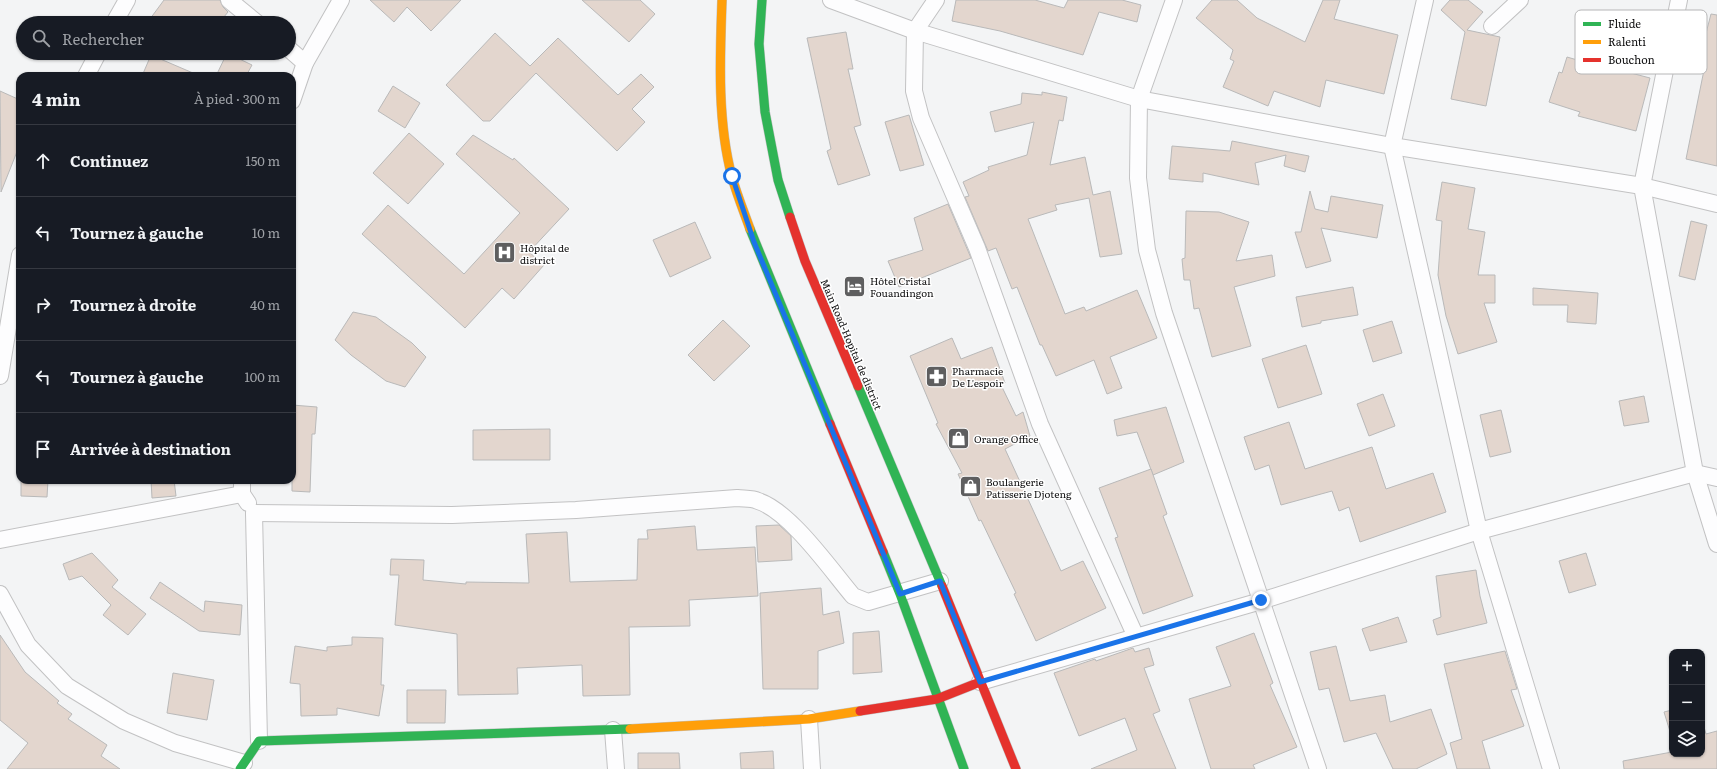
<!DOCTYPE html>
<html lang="fr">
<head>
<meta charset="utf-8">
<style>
	:root { --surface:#171b24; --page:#20242c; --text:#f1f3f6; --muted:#9ea1a6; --line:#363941 }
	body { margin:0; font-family:Literata,serif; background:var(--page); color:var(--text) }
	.controls { position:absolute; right:12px; bottom:12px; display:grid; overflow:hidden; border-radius:8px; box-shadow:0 1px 3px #0004 }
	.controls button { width:36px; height:36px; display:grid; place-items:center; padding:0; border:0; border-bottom:1px solid var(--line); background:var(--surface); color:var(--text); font:20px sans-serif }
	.stop { position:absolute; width:12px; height:12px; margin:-9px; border:3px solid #1a73e8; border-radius:50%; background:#fff }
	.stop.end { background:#1a73e8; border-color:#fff; box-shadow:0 1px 4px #0008 }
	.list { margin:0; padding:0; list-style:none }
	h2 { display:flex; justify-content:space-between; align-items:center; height:52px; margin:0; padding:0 16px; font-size:17px }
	h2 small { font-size:13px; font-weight:400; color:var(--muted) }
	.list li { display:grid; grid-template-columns:26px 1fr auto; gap:12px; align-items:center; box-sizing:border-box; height:72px; padding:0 16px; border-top:1px solid var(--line) }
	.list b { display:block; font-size:15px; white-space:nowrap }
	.list em { font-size:13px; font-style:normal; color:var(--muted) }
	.icon { flex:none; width:22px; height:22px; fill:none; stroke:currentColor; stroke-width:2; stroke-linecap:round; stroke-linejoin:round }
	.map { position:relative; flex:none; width:1717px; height:769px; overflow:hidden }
	.search { position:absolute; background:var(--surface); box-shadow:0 1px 3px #0004; left:16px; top:16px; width:280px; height:44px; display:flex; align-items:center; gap:10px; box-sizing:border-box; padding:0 14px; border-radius:22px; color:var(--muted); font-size:15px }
	.panel { position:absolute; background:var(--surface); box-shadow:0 1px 3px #0004; left:16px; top:72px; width:280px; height:412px; border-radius:12px }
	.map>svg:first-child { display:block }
</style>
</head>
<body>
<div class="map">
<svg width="1717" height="769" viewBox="0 0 1717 769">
	<rect width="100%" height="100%" fill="#f3f4f5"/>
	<g fill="#e3d6ce" stroke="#b9b9b9">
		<path d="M164,0H220L223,7L228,12L219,23H147Z"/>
		<path d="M370,0H461L431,31L407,7L394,22Z"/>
		<path d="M582,0H640L655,14L629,42Z"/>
		<path d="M956,0H1035L1064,8L1068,0H1122L1141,5L1137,22L1099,12L1083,55L1000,31L952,21Z"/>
		<path d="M1212,0H1237L1257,18L1305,42L1323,0H1340L1334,19L1398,35L1384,94L1326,80L1320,107L1274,91L1268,106L1223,87L1234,61L1230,59L1233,50L1196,18Z"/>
		<path d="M1450,0H1468L1483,12L1467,30L1500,37L1486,106L1451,99L1465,32L1441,10Z"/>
		<path d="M1711,14L1717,15V166L1686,159L1704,70L1697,68Z"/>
		<path d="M846,32L853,69H848L861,125L854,127L870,175L838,185L827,151L831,149L807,38Z"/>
		<path d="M495,33L530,66L558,38L618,95L641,74L654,87L632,109L645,122L617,151L536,73L490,121H483L446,85Z"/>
		<path d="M227,53L252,65L246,76H216Z"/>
		<path d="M151,55L200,76H142Z"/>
		<path d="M1567,57L1608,69V67L1650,78L1636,131L1578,116L1580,112L1549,102L1559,72L1562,73Z"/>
		<path d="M393,86L420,103L405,128L378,111Z"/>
		<path d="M0,91L20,100V144L1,192Z"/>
		<path d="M1042,92L1067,97L1063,121L1059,120L1050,165L1085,157L1093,195L1110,191L1122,254L1100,257L1089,198L1055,205L1057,210L1028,219L1065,314L1084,307L1086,311L1137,290L1157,338L1110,357L1122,388L1107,394L1094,360L1056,376L1042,345H1040L1017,287L1012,289L996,248L988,251L965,197L969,196L963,182L989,170L988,167L1027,155L1034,122L995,132L990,112L1021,104L1022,93L1042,95Z"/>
		<path d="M909,115L924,165L900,171L885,122Z"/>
		<path d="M409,133L444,164L408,204L373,173Z"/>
		<path d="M473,135L513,160L514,158L569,209L529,252L544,265L514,299L502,288L465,328L362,234L388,205L464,274L520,213L456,154Z"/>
		<path d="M1232,141L1309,156L1305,172L1284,166L1286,155L1255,163L1259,185L1203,173V182L1169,179L1172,146L1230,151Z"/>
		<path d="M1442,182L1475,188L1468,229L1485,232L1478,275H1495V303H1484L1497,342L1458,354L1446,316L1438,275L1442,221L1436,220Z"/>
		<path d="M1310,191L1315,209L1328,212L1331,196L1383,205L1377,238L1321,228L1331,261L1306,268L1295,232H1301Z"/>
		<path d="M948,204L971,258L899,287L888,261L923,250L914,218Z"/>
		<path d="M1186,211L1219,212L1249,222L1236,261L1272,255L1275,276L1234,287L1251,346L1212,357L1199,308L1194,309L1190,280H1184L1182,259L1185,258Z"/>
		<path d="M1691,221L1707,225L1695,280L1679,276Z"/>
		<path d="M695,222L711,258L670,277L653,240Z"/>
		<path d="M1353,287L1358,315L1321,321V323L1302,327L1296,297Z"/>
		<path d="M1533,288L1598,293L1596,324L1567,322L1568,305H1533Z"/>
		<path d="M353,312L376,317L412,343L426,357L405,387L386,381L351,355L335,340Z"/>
		<path d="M723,320L750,346L714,381L688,355Z"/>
		<path d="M1392,321L1402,353L1373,362L1363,330Z"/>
		<path d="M952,338L961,359L992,347L1005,383L1001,385L1016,416L1023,412L1030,436L1005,449L1061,571L1083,561L1106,608L1036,641L1014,594L1016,593L981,520L979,521L958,474L962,473L936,424L938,423L910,356Z"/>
		<path d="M1306,345L1322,394L1278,408L1262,359Z"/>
		<path d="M1383,394L1395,426L1369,436L1357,404Z"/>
		<path d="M1644,396L1649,422L1624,426L1619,401Z"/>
		<path d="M292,405L317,407L315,434H312L310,492L292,491Z"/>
		<path d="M1166,407L1184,462L1153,475L1137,432L1117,436L1114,420Z"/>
		<path d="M1501,410L1511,452L1490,457L1480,415Z"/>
		<path d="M1289,422L1305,469L1372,447L1386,489L1433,473L1446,512L1360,542L1349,507L1339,511L1332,491L1281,505L1269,465L1255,470L1244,437Z"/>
		<path d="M550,429V460H473V430Z"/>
		<path d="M1151,469L1167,514L1163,516L1193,596L1143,614L1115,538L1118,537L1099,488Z"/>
		<path d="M21,480H48L47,497L21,496Z"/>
		<path d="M151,480H174L176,496L152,498Z"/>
		<path d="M779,525L791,536L792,560L758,562L756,526Z"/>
		<path d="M695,526L697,550L755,547L758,596L689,600L690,626L629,627L630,695L583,696L582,665L517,668L518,694L458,695L457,634L395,625L399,575H390L391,559L424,560L423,580L466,584V582L529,583L526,534L567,532L570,582L637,580L638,539H648L647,530Z"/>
		<path d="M92,553L118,580L112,587L146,614L128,635L103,615L111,605L82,576L69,580L63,564Z"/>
		<path d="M1586,553L1596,585L1569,593L1559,561Z"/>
		<path d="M1476,570L1480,596L1487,623L1437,635L1433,620L1441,617L1436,576Z"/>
		<path d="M160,582L204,612L205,601L242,605L240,635L199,631L150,598Z"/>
		<path d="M821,588L823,615L839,611L844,643L818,651V689H763L760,593Z"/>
		<path d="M1398,617L1407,642L1370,651L1362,629Z"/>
		<path d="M879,631L882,672L853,674V633Z"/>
		<path d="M1254,633L1273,683L1270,685L1297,747L1253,765L1255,769H1211L1189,699L1231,686L1216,647Z"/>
		<path d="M0,635L25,672L59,701L57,703L72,714L68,719L107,745L101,756L120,769H7L28,743L0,720Z"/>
		<path d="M352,637L383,638L381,685H384L379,716L337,708V715L301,716L300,684L290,683L295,646L327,651V647L352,645Z"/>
		<path d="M1336,646L1350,701L1385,695L1390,722L1431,709L1447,754L1416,769H1393L1376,733L1344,742L1329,688L1319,690L1310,652Z"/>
		<path d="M1133,648L1135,652L1149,648L1154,665L1144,668L1160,711L1153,714L1176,769H1091L1137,750L1125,718L1079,736L1054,673L1095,659L1096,661Z"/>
		<path d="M1505,651L1517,689L1511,690L1524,726L1482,741L1490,769H1457L1450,743L1462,739L1444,664Z"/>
		<path d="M173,673L214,680L207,720L167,713Z"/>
		<path d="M407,690H446L445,723H407Z"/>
		<path d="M1672,710V738L1664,712Z"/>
		<path d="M1702,720L1706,734L1717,731V769H1624L1623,761L1672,752V754H1702Z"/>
		<path d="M773,751L774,769H741L740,753Z"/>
		<path d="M638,753H679L680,769H638Z"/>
	</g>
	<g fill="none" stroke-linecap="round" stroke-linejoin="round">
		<defs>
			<g id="street">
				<path d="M229,0L257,23"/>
				<path d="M831,0L915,31L1139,99L1392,146L1642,186L1717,204"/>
				<path d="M936,0L915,31L914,91L921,118L977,248L1040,424L1136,637"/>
				<path d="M1174,0L1139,99L1138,178L1147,250L1164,313L1318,769"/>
				<path d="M1425,0L1392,146L1479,531L1551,769"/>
				<path d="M1679,0L1642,186L1695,473L1717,544"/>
				<path d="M114,23L127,0"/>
				<path d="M1492,26L1520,0"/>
				<path d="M289,49L305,63"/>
				<path d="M86,76L98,53"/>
				<path d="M292,101L305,63L341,0"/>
				<path d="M0,376L20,255"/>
				<path d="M242,480V494L248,503"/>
				<path d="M254,513L452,515L576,510L737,498C744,499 752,498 758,501C790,511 831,570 853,596L868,602L940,581"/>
				<path d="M254,513L259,741"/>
				<path d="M0,540L242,494"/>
				<path d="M0,594L28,645L67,686L124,721L175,743L244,763"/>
				<path d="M980,682L1261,601L1479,531L1695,473L1717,478"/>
				<path d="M809,719L812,769"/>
				<path d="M613,730L616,769"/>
			</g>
			<g id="fast">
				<path d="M762,0L759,44L765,112L778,180L790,217"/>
				<path d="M750,229L830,424"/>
				<path d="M858,386L942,586"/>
				<path d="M883,552L900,594L964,769"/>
				<path d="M240,769L259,741L630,729"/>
			</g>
			<g id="slow">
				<path d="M722,0C720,57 717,121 732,177C737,195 744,212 750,229"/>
				<path d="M630,729L809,719L860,711"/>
			</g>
			<g id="jam">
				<path d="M790,217L805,261L858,386"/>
				<path d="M830,424L883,552"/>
				<path d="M942,586L1016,769"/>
				<path d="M860,711L937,699L980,682"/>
			</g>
		</defs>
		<use href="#street" stroke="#c2c2c3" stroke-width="18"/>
		<use href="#fast" stroke="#c2c2c3" stroke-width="10"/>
		<use href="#slow" stroke="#c2c2c3" stroke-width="10"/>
		<use href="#jam" stroke="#c2c2c3" stroke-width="10"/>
		<use href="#street" stroke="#fdfdfe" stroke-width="16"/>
		<use href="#fast" stroke="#30b455" stroke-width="9"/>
		<use href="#slow" stroke="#ff9f0a" stroke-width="9"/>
		<use href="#jam" stroke="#e5322d" stroke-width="9"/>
	</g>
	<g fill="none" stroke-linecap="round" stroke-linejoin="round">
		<path stroke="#1a73e8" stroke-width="5" d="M732,176L754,242L900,594L940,581L980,682L1261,600"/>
	</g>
	<defs>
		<symbol id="hospital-square" viewBox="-11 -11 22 22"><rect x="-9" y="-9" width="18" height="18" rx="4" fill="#5e5e5f" stroke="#fff"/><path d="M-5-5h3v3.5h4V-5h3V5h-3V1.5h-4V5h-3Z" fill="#fff"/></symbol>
		<symbol id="hotel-square" viewBox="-11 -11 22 22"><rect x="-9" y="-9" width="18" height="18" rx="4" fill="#5e5e5f" stroke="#fff"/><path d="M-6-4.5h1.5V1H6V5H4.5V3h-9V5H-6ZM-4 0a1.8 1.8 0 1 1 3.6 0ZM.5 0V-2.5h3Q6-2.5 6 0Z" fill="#fff"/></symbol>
		<symbol id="pharmacy-square" viewBox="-11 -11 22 22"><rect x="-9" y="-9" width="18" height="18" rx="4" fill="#5e5e5f" stroke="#fff"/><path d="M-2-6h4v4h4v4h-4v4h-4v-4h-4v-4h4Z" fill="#fff"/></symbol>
		<symbol id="shop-square" viewBox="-11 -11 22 22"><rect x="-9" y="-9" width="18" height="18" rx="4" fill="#5e5e5f" stroke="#fff"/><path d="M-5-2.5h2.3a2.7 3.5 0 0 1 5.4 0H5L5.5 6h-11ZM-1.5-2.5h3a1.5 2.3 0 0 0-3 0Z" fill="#fff"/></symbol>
	</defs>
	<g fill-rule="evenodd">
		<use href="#hospital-square" x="492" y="240" width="25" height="25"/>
		<use href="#hotel-square" x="842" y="274" width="25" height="25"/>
		<use href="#pharmacy-square" x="924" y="364" width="25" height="25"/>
		<use href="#shop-square" x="946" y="426" width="25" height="25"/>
		<use href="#shop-square" x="958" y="474" width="25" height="25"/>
	</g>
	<g text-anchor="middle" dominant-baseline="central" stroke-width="3" stroke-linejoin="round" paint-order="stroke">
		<g font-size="10" fill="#0d0d0e" stroke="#fff" text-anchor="start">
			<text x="520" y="247">Hôpital de<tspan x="520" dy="12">district</tspan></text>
			<text x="870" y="280">Hôtel Cristal<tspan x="870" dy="12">Fouandingon</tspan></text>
			<text x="952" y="370">Pharmacie<tspan x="952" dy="12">De L'espoir</tspan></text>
			<text x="974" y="438">Orange Office</text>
			<text x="986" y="481">Boulangerie<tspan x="986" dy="12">Patisserie Djoteng</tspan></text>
		</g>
		<g font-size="10" fill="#0d0d0e" stroke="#fff">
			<text transform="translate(852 344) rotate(67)">Main Road-Hopital de district</text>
		</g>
	</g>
	<rect x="1575" y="10" width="132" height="64" rx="6" fill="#fff" stroke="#b6b6b7" stroke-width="1"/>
	<rect x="1583" y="22" width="18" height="4" fill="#30b455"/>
	<rect x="1583" y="40" width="18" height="4" fill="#ff9f0a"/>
	<rect x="1583" y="58" width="18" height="4" fill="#e5322d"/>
	<g font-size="11" fill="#0d0d0e">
		<text x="1608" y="28">Fluide</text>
		<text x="1608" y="46">Ralenti</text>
		<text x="1608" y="64">Bouchon</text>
	</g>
</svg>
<div class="controls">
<button>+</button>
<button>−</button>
<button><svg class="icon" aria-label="layers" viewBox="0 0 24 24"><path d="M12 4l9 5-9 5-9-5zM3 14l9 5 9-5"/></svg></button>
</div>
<div class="stop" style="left:732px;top:176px"></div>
<div class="stop end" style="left:1261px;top:600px"></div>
<div class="search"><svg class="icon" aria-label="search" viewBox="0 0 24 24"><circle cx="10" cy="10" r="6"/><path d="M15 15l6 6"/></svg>Rechercher</div>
<section class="panel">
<h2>4 min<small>À pied · 300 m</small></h2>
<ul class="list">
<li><svg class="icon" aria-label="ahead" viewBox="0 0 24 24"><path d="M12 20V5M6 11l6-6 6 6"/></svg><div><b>Continuez</b></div><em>150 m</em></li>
<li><svg class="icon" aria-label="left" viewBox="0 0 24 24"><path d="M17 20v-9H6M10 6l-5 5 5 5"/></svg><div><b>Tournez à gauche</b></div><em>10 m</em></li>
<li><svg class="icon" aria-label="right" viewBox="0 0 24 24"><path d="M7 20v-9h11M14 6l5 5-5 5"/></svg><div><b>Tournez à droite</b></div><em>40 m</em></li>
<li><svg class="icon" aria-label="left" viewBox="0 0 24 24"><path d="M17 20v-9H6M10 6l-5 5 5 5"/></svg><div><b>Tournez à gauche</b></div><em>100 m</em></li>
<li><svg class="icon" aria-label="arrive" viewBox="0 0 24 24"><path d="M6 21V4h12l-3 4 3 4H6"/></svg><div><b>Arrivée à destination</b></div></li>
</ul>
</section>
</div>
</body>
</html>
